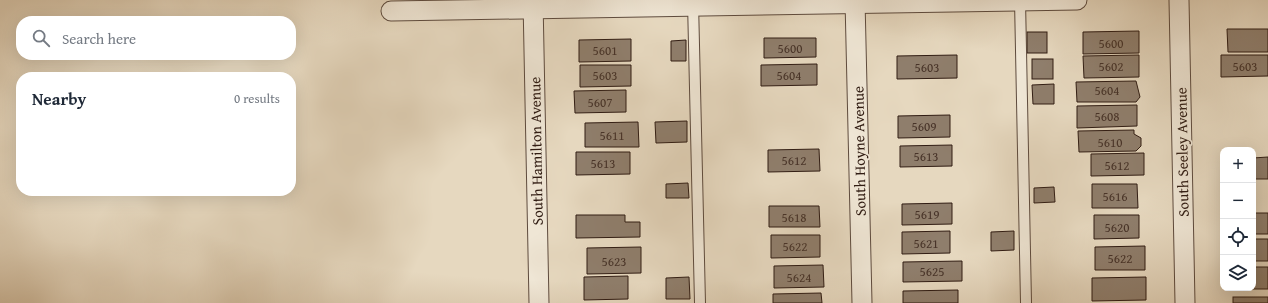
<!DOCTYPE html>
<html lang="en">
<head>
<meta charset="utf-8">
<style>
	:root { --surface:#fff; --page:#f2f2f3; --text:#1f2937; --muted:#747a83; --line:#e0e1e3 }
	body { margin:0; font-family:"Gentium Book Plus",serif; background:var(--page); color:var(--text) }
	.controls { position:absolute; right:12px; bottom:12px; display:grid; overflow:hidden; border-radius:8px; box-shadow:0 4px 16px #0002 }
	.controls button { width:36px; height:36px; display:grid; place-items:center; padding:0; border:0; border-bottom:1px solid var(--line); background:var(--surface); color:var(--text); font:20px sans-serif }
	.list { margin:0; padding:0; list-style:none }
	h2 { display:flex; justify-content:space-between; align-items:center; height:52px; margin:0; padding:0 16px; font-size:17px }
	h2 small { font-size:13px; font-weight:400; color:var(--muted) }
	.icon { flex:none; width:22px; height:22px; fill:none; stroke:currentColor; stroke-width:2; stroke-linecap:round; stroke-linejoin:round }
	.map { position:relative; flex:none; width:1268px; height:303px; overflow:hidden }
	.search { position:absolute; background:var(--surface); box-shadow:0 4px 16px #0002; left:16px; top:16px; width:280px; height:44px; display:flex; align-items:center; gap:10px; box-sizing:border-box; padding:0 14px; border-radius:16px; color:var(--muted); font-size:15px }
	.panel { position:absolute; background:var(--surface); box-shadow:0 4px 16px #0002; left:16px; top:72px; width:280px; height:124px; border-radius:16px }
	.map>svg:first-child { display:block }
</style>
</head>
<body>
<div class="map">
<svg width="1268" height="303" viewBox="0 0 1268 303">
	<rect width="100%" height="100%" fill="#e6d8bf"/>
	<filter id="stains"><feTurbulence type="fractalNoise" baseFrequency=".005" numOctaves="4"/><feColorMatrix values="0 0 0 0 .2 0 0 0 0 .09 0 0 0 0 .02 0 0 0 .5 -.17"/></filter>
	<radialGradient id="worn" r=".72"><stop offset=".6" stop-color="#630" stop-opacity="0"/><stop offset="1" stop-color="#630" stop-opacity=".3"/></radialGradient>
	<g fill="#8f7e6c" stroke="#301c13">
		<path d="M1227,29H1268V52H1228Z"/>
		<path d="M1139,31V53L1083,54V32Z"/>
		<rect x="1027" y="32" width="20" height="21"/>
		<path d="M764,38H816V57L764,58Z"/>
		<path d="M631,39V61L579,62V40Z"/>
		<path d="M686,40V61H671V41Z"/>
		<path d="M957,55V78L897,79V56Z"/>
		<path d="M1139,55V77L1084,78L1083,56Z"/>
		<path d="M1221,55H1268V76L1221,77Z"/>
		<rect x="1032" y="59" width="21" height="20"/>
		<path d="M817,64V85L761,86V65Z"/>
		<path d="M580,65H631V86L580,87Z"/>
		<path d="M1136,81L1140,97L1136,102H1077L1076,82Z"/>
		<path d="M1054,84V104H1033L1032,85Z"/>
		<path d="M626,90V112L575,113L574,91Z"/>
		<path d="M1137,105V126L1077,128V106Z"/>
		<path d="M950,115V137L898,138V116Z"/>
		<path d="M687,121V142L656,143L655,122Z"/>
		<path d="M638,122L639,147H585V123Z"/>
		<path d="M1134,130V134L1141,138V146L1136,151L1079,152L1078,131Z"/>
		<path d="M952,145V166L900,167V146Z"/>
		<path d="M819,149L820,171L768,172V150Z"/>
		<path d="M576,152H630V174L576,175Z"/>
		<path d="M1144,153V175L1091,176V154Z"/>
		<path d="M1268,157V179H1253V158Z"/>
		<path d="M688,183L689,198H666V184Z"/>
		<path d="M1092,184H1137L1138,208H1092Z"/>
		<path d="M1054,187L1055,202L1034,203V188Z"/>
		<path d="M952,203V224L902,225V204Z"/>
		<path d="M769,206H819L820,227H769Z"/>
		<rect x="1253" y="213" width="15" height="21"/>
		<path d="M576,215H625V222H640V237L576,238Z"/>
		<path d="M1094,215H1139V238L1094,239Z"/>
		<path d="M950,231V253L902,254V232Z"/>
		<path d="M1014,231V250L991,251V232Z"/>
		<path d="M771,235H820V257L771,258Z"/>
		<rect x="1253" y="239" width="15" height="22"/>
		<path d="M1145,246V270H1095V247Z"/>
		<path d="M641,247V273L587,274V248Z"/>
		<path d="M962,261V281L903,282V262Z"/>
		<path d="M823,265L824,287L774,288V266Z"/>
		<path d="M1253,267H1268V289H1233L1253,288Z"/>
		<path d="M628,276V299L584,300V277Z"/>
		<path d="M689,277L690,299H666V278Z"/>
		<path d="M1146,277V300L1092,301V278Z"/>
		<path d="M958,290V303H903V291Z"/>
		<path d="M821,293L822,303H773V294Z"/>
		<rect x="1233" y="297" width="35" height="6"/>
	</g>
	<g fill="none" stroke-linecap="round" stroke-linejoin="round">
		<defs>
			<g id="service">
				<path d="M1020,0L1026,303"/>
				<path d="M693,2L700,303"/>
			</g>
			<g id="minor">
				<path d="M533,0L539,303"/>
				<path d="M855,0L862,303"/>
				<path d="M1179,0L1185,303"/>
				<path d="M391,11L1077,0"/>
			</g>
		</defs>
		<use href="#service" stroke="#5e4b3e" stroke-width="12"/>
		<use href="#minor" stroke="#5e4b3e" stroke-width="21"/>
		<use href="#service" stroke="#efe6d5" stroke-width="10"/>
		<use href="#minor" stroke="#efe6d5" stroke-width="19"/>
	</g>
	<g text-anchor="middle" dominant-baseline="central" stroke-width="3.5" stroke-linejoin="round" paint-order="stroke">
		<g font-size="13" fill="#483429">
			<text x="1111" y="43">5600</text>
			<text x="790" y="48">5600</text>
			<text x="605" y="50">5601</text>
			<text x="1111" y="66">5602</text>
			<text x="1245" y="66">5603</text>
			<text x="927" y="67">5603</text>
			<text x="605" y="75">5603</text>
			<text x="789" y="75">5604</text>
			<text x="1107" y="90">5604</text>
			<text x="600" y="102">5607</text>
			<text x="1107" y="116">5608</text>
			<text x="924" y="126">5609</text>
			<text x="612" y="135">5611</text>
			<text x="1110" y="142">5610</text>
			<text x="926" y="156">5613</text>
			<text x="794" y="160">5612</text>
			<text x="603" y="163">5613</text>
			<text x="1117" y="165">5612</text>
			<text x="1115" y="196">5616</text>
			<text x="927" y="214">5619</text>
			<text x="794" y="217">5618</text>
			<text x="1117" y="227">5620</text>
			<text x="926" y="243">5621</text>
			<text x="795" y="246">5622</text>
			<text x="1120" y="258">5622</text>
			<text x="614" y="261">5623</text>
			<text x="932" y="271">5625</text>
			<text x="799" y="277">5624</text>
		</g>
		<g font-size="15" fill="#301c13" stroke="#efe6d5">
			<text transform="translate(536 151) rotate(-91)">South Hamilton Avenue</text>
			<text transform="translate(859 151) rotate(-91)">South Hoyne Avenue</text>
			<text transform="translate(1182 152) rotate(-91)">South Seeley Avenue</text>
		</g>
	</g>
	<rect width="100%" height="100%" filter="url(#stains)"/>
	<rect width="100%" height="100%" fill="url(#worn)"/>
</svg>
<div class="controls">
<button>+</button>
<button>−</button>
<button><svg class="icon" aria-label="locate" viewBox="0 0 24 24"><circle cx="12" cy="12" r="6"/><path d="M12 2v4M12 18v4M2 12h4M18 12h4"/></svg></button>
<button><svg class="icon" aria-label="layers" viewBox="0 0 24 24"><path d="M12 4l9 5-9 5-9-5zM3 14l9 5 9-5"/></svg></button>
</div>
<div class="search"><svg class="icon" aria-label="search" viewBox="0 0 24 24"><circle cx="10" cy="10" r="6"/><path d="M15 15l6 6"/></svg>Search here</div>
<section class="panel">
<h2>Nearby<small>0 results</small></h2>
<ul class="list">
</ul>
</section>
</div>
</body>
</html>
